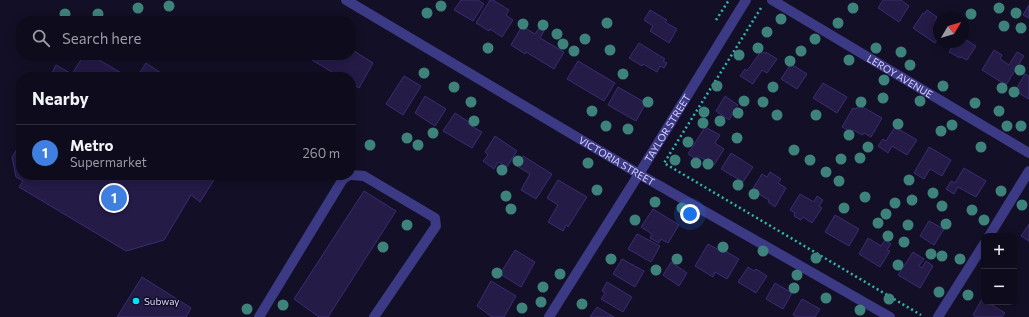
<!DOCTYPE html>
<html lang="en">
<head>
<meta charset="utf-8">
<style>
	:root { --surface:#0e0b1c; --page:#171425; --text:#f1f3f6; --muted:#9b9ba3; --line:#2e2b3b; --accent:#0f766e }
	body { margin:0; font-family:Commissioner,sans-serif; background:var(--page); color:var(--text) }
	.controls { position:absolute; right:12px; bottom:12px; display:grid; overflow:hidden; border-radius:8px; box-shadow:0 2px 10px #0003 }
	.controls button { width:36px; height:36px; display:grid; place-items:center; padding:0; border:0; border-bottom:1px solid var(--line); background:var(--surface); color:var(--text); font:20px sans-serif }
	.compass { position:absolute; left:933px; top:12px; width:36px; height:36px; border-radius:50%; background:var(--surface); box-shadow:0 2px 10px #0003; rotate:52deg }
	.you { position:absolute; left:690px; top:214px; width:14px; height:14px; margin:-10px; border:3px solid #fff; border-radius:50%; background:#1a73e8; box-shadow:0 0 0 6px #1a73e833 }
	.badge { display:grid; place-items:center; width:26px; height:26px; border-radius:50%; background:var(--accent); color:#fff; font-size:13px; font-weight:700 }
	.pin { position:absolute; translate:-50% -50%; border:2px solid #fff; box-shadow:0 1px 4px #0006 }
	.list { margin:0; padding:0; list-style:none }
	h2 { display:flex; justify-content:space-between; align-items:center; height:52px; margin:0; padding:0 16px; font-size:17px }
	h2 small { font-size:13px; font-weight:400; color:var(--muted) }
	.list li { display:grid; grid-template-columns:26px 1fr auto; gap:12px; align-items:center; box-sizing:border-box; height:56px; padding:0 16px; border-top:1px solid var(--line) }
	.list b { display:block; font-size:15px; white-space:nowrap }
	.list p { margin:0; font-size:13px; white-space:nowrap; color:var(--muted) }
	.list em { font-size:13px; font-style:normal; color:var(--muted) }
	.icon { flex:none; width:22px; height:22px; fill:none; stroke:currentColor; stroke-width:2; stroke-linecap:round; stroke-linejoin:round }
	.map { position:relative; flex:none; width:1029px; height:317px; overflow:hidden }
	.search { position:absolute; background:var(--surface); box-shadow:0 2px 10px #0003; left:16px; top:16px; width:340px; height:44px; display:flex; align-items:center; gap:10px; box-sizing:border-box; padding:0 14px; border-radius:16px; color:var(--muted); font-size:15px }
	.panel { position:absolute; background:var(--surface); box-shadow:0 2px 10px #0003; left:16px; top:72px; width:340px; height:108px; border-radius:16px }
	.map>svg:first-child { display:block }
</style>
</head>
<body>
<div class="map">
<svg width="1029" height="317" viewBox="0 0 1029 317">
	<rect width="100%" height="100%" fill="#130f26"/>
	<g fill="#241b47" stroke="#3b2d73">
		<path d="M461,0H478L484,4L473,21L454,10Z"/>
		<path d="M490,0H493L509,10L506,15L513,20L502,37L490,29L489,31L476,23Z"/>
		<path d="M883,0H901L909,6L899,22L878,8Z"/>
		<path d="M1029,5V18L1023,15Z"/>
		<path d="M650,10L667,20L665,22L677,29L669,43L650,31L653,26L644,20Z"/>
		<path d="M927,10L937,17L935,21L939,23V37L935,43L913,28L923,13L924,14Z"/>
		<path d="M522,26L535,34L539,28L544,31L540,38L564,52L554,69L526,52L525,54L511,45Z"/>
		<path d="M963,38L976,46L967,60L961,57L960,58L949,52L955,42H963Z"/>
		<path d="M639,43L665,59L663,61L667,63L664,68L660,66L657,72L643,64L642,66L629,58Z"/>
		<path d="M351,49L373,63L359,88L351,83V77H340L304,55H351Z"/>
		<path d="M994,50L1002,55L1000,59L1009,65L1017,52L1024,56L1006,85L982,70Z"/>
		<path d="M761,51L766,54V52L777,59L767,73L762,70L753,84L740,76L745,69L747,71Z"/>
		<path d="M84,55H91L128,77H50L56,65L72,74Z"/>
		<path d="M578,61L615,83L604,101L567,79Z"/>
		<path d="M146,63L167,77H137Z"/>
		<path d="M791,64L807,74L797,89L781,79Z"/>
		<path d="M1025,74L1029,76V99L1015,91Z"/>
		<path d="M404,76L421,86L403,115L386,104Z"/>
		<path d="M823,83L847,97L837,113L813,98Z"/>
		<path d="M618,87L646,103L636,121L608,105Z"/>
		<path d="M425,96L446,109L435,126L415,113Z"/>
		<path d="M725,96L738,105L729,120L716,111Z"/>
		<path d="M859,105L882,118L871,137L864,133L862,135L853,130L851,132L842,127L853,108L856,109Z"/>
		<path d="M455,113L469,122L468,124L482,132L472,148L443,131Z"/>
		<path d="M705,127L720,135L715,143L724,149L714,165L698,156L696,159L688,154Z"/>
		<path d="M895,127L917,140L907,155L892,146L888,153L878,146L883,139L886,141Z"/>
		<path d="M495,136L517,151L507,167L498,162L494,169L483,161L488,155L485,152Z"/>
		<path d="M21,143V175H217L200,202L191,195L164,240L126,251L19,187L23,181L16,177L12,157Z"/>
		<path d="M929,147L951,160L942,176L930,169L924,179L914,173Z"/>
		<path d="M731,153L753,167L743,182L721,169Z"/>
		<path d="M523,156L552,174L536,199L521,190L530,174L517,166Z"/>
		<path d="M964,168L986,181L976,197L958,187L954,194L946,189L951,181L955,183Z"/>
		<path d="M770,172L781,179L778,183L786,188L775,207L768,202L769,200L752,190L762,174L767,177Z"/>
		<path d="M558,180L587,197L568,227L566,225L563,231L548,222L558,205L547,198Z"/>
		<path d="M364,191L396,211L328,317H319L294,299Z"/>
		<path d="M800,194L814,202L817,196L823,200L819,206L822,208L812,223L803,217L801,220L794,216L795,213L790,210Z"/>
		<path d="M653,209L679,225L668,243L661,239L659,243L650,238L652,234L641,227Z"/>
		<path d="M835,215L859,229L849,246L825,232Z"/>
		<path d="M929,221L944,229L934,245L920,236Z"/>
		<path d="M1029,224V241L1021,236Z"/>
		<path d="M637,234L660,246L651,262L628,249Z"/>
		<path d="M868,238L881,246L885,240L891,244L887,250L890,251L880,267L859,254Z"/>
		<path d="M708,244L719,250L720,248L739,259L727,279L715,272L713,277L695,266Z"/>
		<path d="M515,250L535,262L521,287L500,274Z"/>
		<path d="M913,252L924,259L919,266L922,268L926,261L933,266L920,288L898,275Z"/>
		<path d="M622,259L644,271L635,287L613,274Z"/>
		<path d="M671,262L687,273L679,286L663,275Z"/>
		<path d="M748,267L754,271L756,269L767,276L756,293L738,282Z"/>
		<path d="M142,277L191,308L186,317H117Z"/>
		<path d="M491,281L516,296L504,317H492L477,306Z"/>
		<path d="M607,282L632,297L623,312L601,299L605,293L602,291Z"/>
		<path d="M775,283L792,293L783,309L766,299Z"/>
		<path d="M802,299L820,309L815,317H797L793,315Z"/>
		<path d="M982,299L984,302H987L1005,313L1002,317H976L973,315Z"/>
		<path d="M597,307L614,317H590Z"/>
	</g>
	<g fill="none" stroke-linecap="round" stroke-linejoin="round">
		<g stroke="#2fb8b0" stroke-width="2.5" stroke-dasharray="2 3" stroke-linecap="butt">
			<path d="M761,8L664,163L921,315"/>
			<path d="M716,20L729,0"/>
		</g>
		<g stroke="#3d3a85" stroke-width="10">
			<path id="s1" d="M346,0L639,174L890,317"/>
			<path id="s2" d="M772,0L1029,153"/>
			<path d="M351,175L364,176L435,218L436,226L374,317"/>
			<path d="M989,236L1029,171"/>
			<path d="M259,317L343,179L349,175"/>
			<path id="s3" d="M549,317L639,174L746,0"/>
			<path d="M938,317L984,244"/>
		</g>
	</g>
	<g fill="#3d827b">
		<circle cx="169" cy="6" r="5.5"/>
		<circle cx="441" cy="6" r="5.5"/>
		<circle cx="138" cy="8" r="5.5"/>
		<circle cx="853" cy="8" r="5.5"/>
		<circle cx="999" cy="8" r="5.5"/>
		<circle cx="427" cy="13" r="5.5"/>
		<circle cx="1016" cy="13" r="5.5"/>
		<circle cx="65" cy="14" r="5.5"/>
		<circle cx="98" cy="14" r="5.5"/>
		<circle cx="971" cy="14" r="5.5"/>
		<circle cx="781" cy="19" r="5.5"/>
		<circle cx="607" cy="23" r="5.5"/>
		<circle cx="838" cy="23" r="5.5"/>
		<circle cx="523" cy="24" r="5.5"/>
		<circle cx="543" cy="25" r="5.5"/>
		<circle cx="1004" cy="26" r="5.5"/>
		<circle cx="1021" cy="28" r="5.5"/>
		<circle cx="767" cy="32" r="5.5"/>
		<circle cx="557" cy="34" r="5.5"/>
		<circle cx="585" cy="39" r="5.5"/>
		<circle cx="815" cy="39" r="5.5"/>
		<circle cx="563" cy="44" r="5.5"/>
		<circle cx="488" cy="48" r="5.5"/>
		<circle cx="758" cy="48" r="5.5"/>
		<circle cx="876" cy="48" r="5.5"/>
		<circle cx="610" cy="50" r="5.5"/>
		<circle cx="574" cy="51" r="5.5"/>
		<circle cx="801" cy="51" r="5.5"/>
		<circle cx="901" cy="52" r="5.5"/>
		<circle cx="739" cy="55" r="5.5"/>
		<circle cx="849" cy="60" r="5.5"/>
		<circle cx="790" cy="61" r="5.5"/>
		<circle cx="910" cy="65" r="5.5"/>
		<circle cx="1020" cy="70" r="5.5"/>
		<circle cx="424" cy="73" r="5.5"/>
		<circle cx="623" cy="74" r="5.5"/>
		<circle cx="884" cy="80" r="5.5"/>
		<circle cx="717" cy="86" r="5.5"/>
		<circle cx="943" cy="86" r="5.5"/>
		<circle cx="454" cy="87" r="5.5"/>
		<circle cx="773" cy="87" r="5.5"/>
		<circle cx="1002" cy="88" r="5.5"/>
		<circle cx="1014" cy="92" r="5.5"/>
		<circle cx="883" cy="98" r="5.5"/>
		<circle cx="744" cy="101" r="5.5"/>
		<circle cx="920" cy="101" r="5.5"/>
		<circle cx="471" cy="102" r="5.5"/>
		<circle cx="648" cy="102" r="5.5"/>
		<circle cx="763" cy="102" r="5.5"/>
		<circle cx="861" cy="102" r="5.5"/>
		<circle cx="975" cy="103" r="5.5"/>
		<circle cx="592" cy="111" r="5.5"/>
		<circle cx="999" cy="111" r="5.5"/>
		<circle cx="704" cy="112" r="5.5"/>
		<circle cx="738" cy="113" r="5.5"/>
		<circle cx="777" cy="115" r="5.5"/>
		<circle cx="816" cy="115" r="5.5"/>
		<circle cx="474" cy="121" r="5.5"/>
		<circle cx="720" cy="121" r="5.5"/>
		<circle cx="703" cy="123" r="5.5"/>
		<circle cx="898" cy="124" r="5.5"/>
		<circle cx="952" cy="125" r="5.5"/>
		<circle cx="606" cy="126" r="5.5"/>
		<circle cx="1007" cy="126" r="5.5"/>
		<circle cx="1021" cy="126" r="5.5"/>
		<circle cx="628" cy="129" r="5.5"/>
		<circle cx="941" cy="131" r="5.5"/>
		<circle cx="433" cy="133" r="5.5"/>
		<circle cx="849" cy="135" r="5.5"/>
		<circle cx="407" cy="138" r="5.5"/>
		<circle cx="737" cy="138" r="5.5"/>
		<circle cx="688" cy="142" r="5.5"/>
		<circle cx="370" cy="145" r="5.5"/>
		<circle cx="418" cy="145" r="5.5"/>
		<circle cx="868" cy="147" r="5.5"/>
		<circle cx="981" cy="147" r="5.5"/>
		<circle cx="794" cy="150" r="5.5"/>
		<circle cx="860" cy="158" r="5.5"/>
		<circle cx="841" cy="159" r="5.5"/>
		<circle cx="675" cy="160" r="5.5"/>
		<circle cx="810" cy="160" r="5.5"/>
		<circle cx="518" cy="161" r="5.5"/>
		<circle cx="588" cy="163" r="5.5"/>
		<circle cx="696" cy="163" r="5.5"/>
		<circle cx="708" cy="164" r="5.5"/>
		<circle cx="502" cy="170" r="5.5"/>
		<circle cx="826" cy="172" r="5.5"/>
		<circle cx="909" cy="180" r="5.5"/>
		<circle cx="839" cy="181" r="5.5"/>
		<circle cx="738" cy="185" r="5.5"/>
		<circle cx="597" cy="190" r="5.5"/>
		<circle cx="1001" cy="191" r="5.5"/>
		<circle cx="933" cy="193" r="5.5"/>
		<circle cx="754" cy="194" r="5.5"/>
		<circle cx="506" cy="196" r="5.5"/>
		<circle cx="865" cy="197" r="5.5"/>
		<circle cx="912" cy="200" r="5.5"/>
		<circle cx="655" cy="202" r="5.5"/>
		<circle cx="895" cy="203" r="5.5"/>
		<circle cx="1022" cy="205" r="5.5"/>
		<circle cx="942" cy="206" r="5.5"/>
		<circle cx="682" cy="208" r="5.5"/>
		<circle cx="844" cy="208" r="5.5"/>
		<circle cx="511" cy="209" r="5.5"/>
		<circle cx="972" cy="210" r="5.5"/>
		<circle cx="886" cy="214" r="5.5"/>
		<circle cx="635" cy="220" r="5.5"/>
		<circle cx="984" cy="220" r="5.5"/>
		<circle cx="878" cy="223" r="5.5"/>
		<circle cx="946" cy="224" r="5.5"/>
		<circle cx="407" cy="225" r="5.5"/>
		<circle cx="908" cy="225" r="5.5"/>
		<circle cx="888" cy="236" r="5.5"/>
		<circle cx="904" cy="242" r="5.5"/>
		<circle cx="383" cy="247" r="5.5"/>
		<circle cx="723" cy="247" r="5.5"/>
		<circle cx="763" cy="251" r="5.5"/>
		<circle cx="931" cy="254" r="5.5"/>
		<circle cx="942" cy="256" r="5.5"/>
		<circle cx="816" cy="258" r="5.5"/>
		<circle cx="611" cy="259" r="5.5"/>
		<circle cx="677" cy="259" r="5.5"/>
		<circle cx="960" cy="259" r="5.5"/>
		<circle cx="898" cy="265" r="5.5"/>
		<circle cx="656" cy="270" r="5.5"/>
		<circle cx="497" cy="273" r="5.5"/>
		<circle cx="560" cy="274" r="5.5"/>
		<circle cx="797" cy="275" r="5.5"/>
		<circle cx="543" cy="287" r="5.5"/>
		<circle cx="794" cy="288" r="5.5"/>
		<circle cx="939" cy="292" r="5.5"/>
		<circle cx="968" cy="295" r="5.5"/>
		<circle cx="826" cy="298" r="5.5"/>
		<circle cx="889" cy="299" r="5.5"/>
		<circle cx="541" cy="302" r="5.5"/>
		<circle cx="582" cy="304" r="5.5"/>
		<circle cx="283" cy="305" r="5.5"/>
		<circle cx="522" cy="308" r="5.5"/>
		<circle cx="247" cy="309" r="5.5"/>
		<circle cx="860" cy="310" r="5.5"/>
	</g>
	<circle fill="#00e5ff" stroke="#130f26" stroke-width="1.5" cx="136" cy="301" r="4"/>
	<g text-anchor="middle" dominant-baseline="central" stroke-width="3" stroke-linejoin="round" paint-order="stroke">
		<g font-size="10" fill="#d9d4ff" stroke="#130f26">
			<text stroke="none"><textPath href="#s2" startOffset="149">LEROY AVENUE</textPath></text>
			<text stroke="none"><textPath href="#s3" startOffset="223">TAYLOR STREET</textPath></text>
			<text stroke="none"><textPath href="#s1" startOffset="315">VICTORIA STREET</textPath></text>
		</g>
		<g font-size="10" fill="#d9d4ff" stroke="#130f26" text-anchor="start">
			<text x="144" y="301">Subway</text>
		</g>
	</g>
</svg>
<div class="controls">
<button>+</button>
<button>−</button>
</div>
<svg class="compass" viewBox="-18 -18 36 36"><path d="M0-13l5 13h-10z" fill="#e53935"/><path d="M0 13l5-13h-10z" fill="#9b9ba3"/></svg>
<div class="you"></div>
<div class="pin badge" style="left:114px;top:198px;background:#3f7fe0">1</div>
<div class="search"><svg class="icon" aria-label="search" viewBox="0 0 24 24"><circle cx="10" cy="10" r="6"/><path d="M15 15l6 6"/></svg>Search here</div>
<section class="panel">
<h2>Nearby<small></small></h2>
<ul class="list">
<li><span class="badge" style="background:#3f7fe0">1</span><div><b>Metro</b><p>Supermarket</p></div><em>260 m</em></li>
</ul>
</section>
</div>
</body>
</html>
